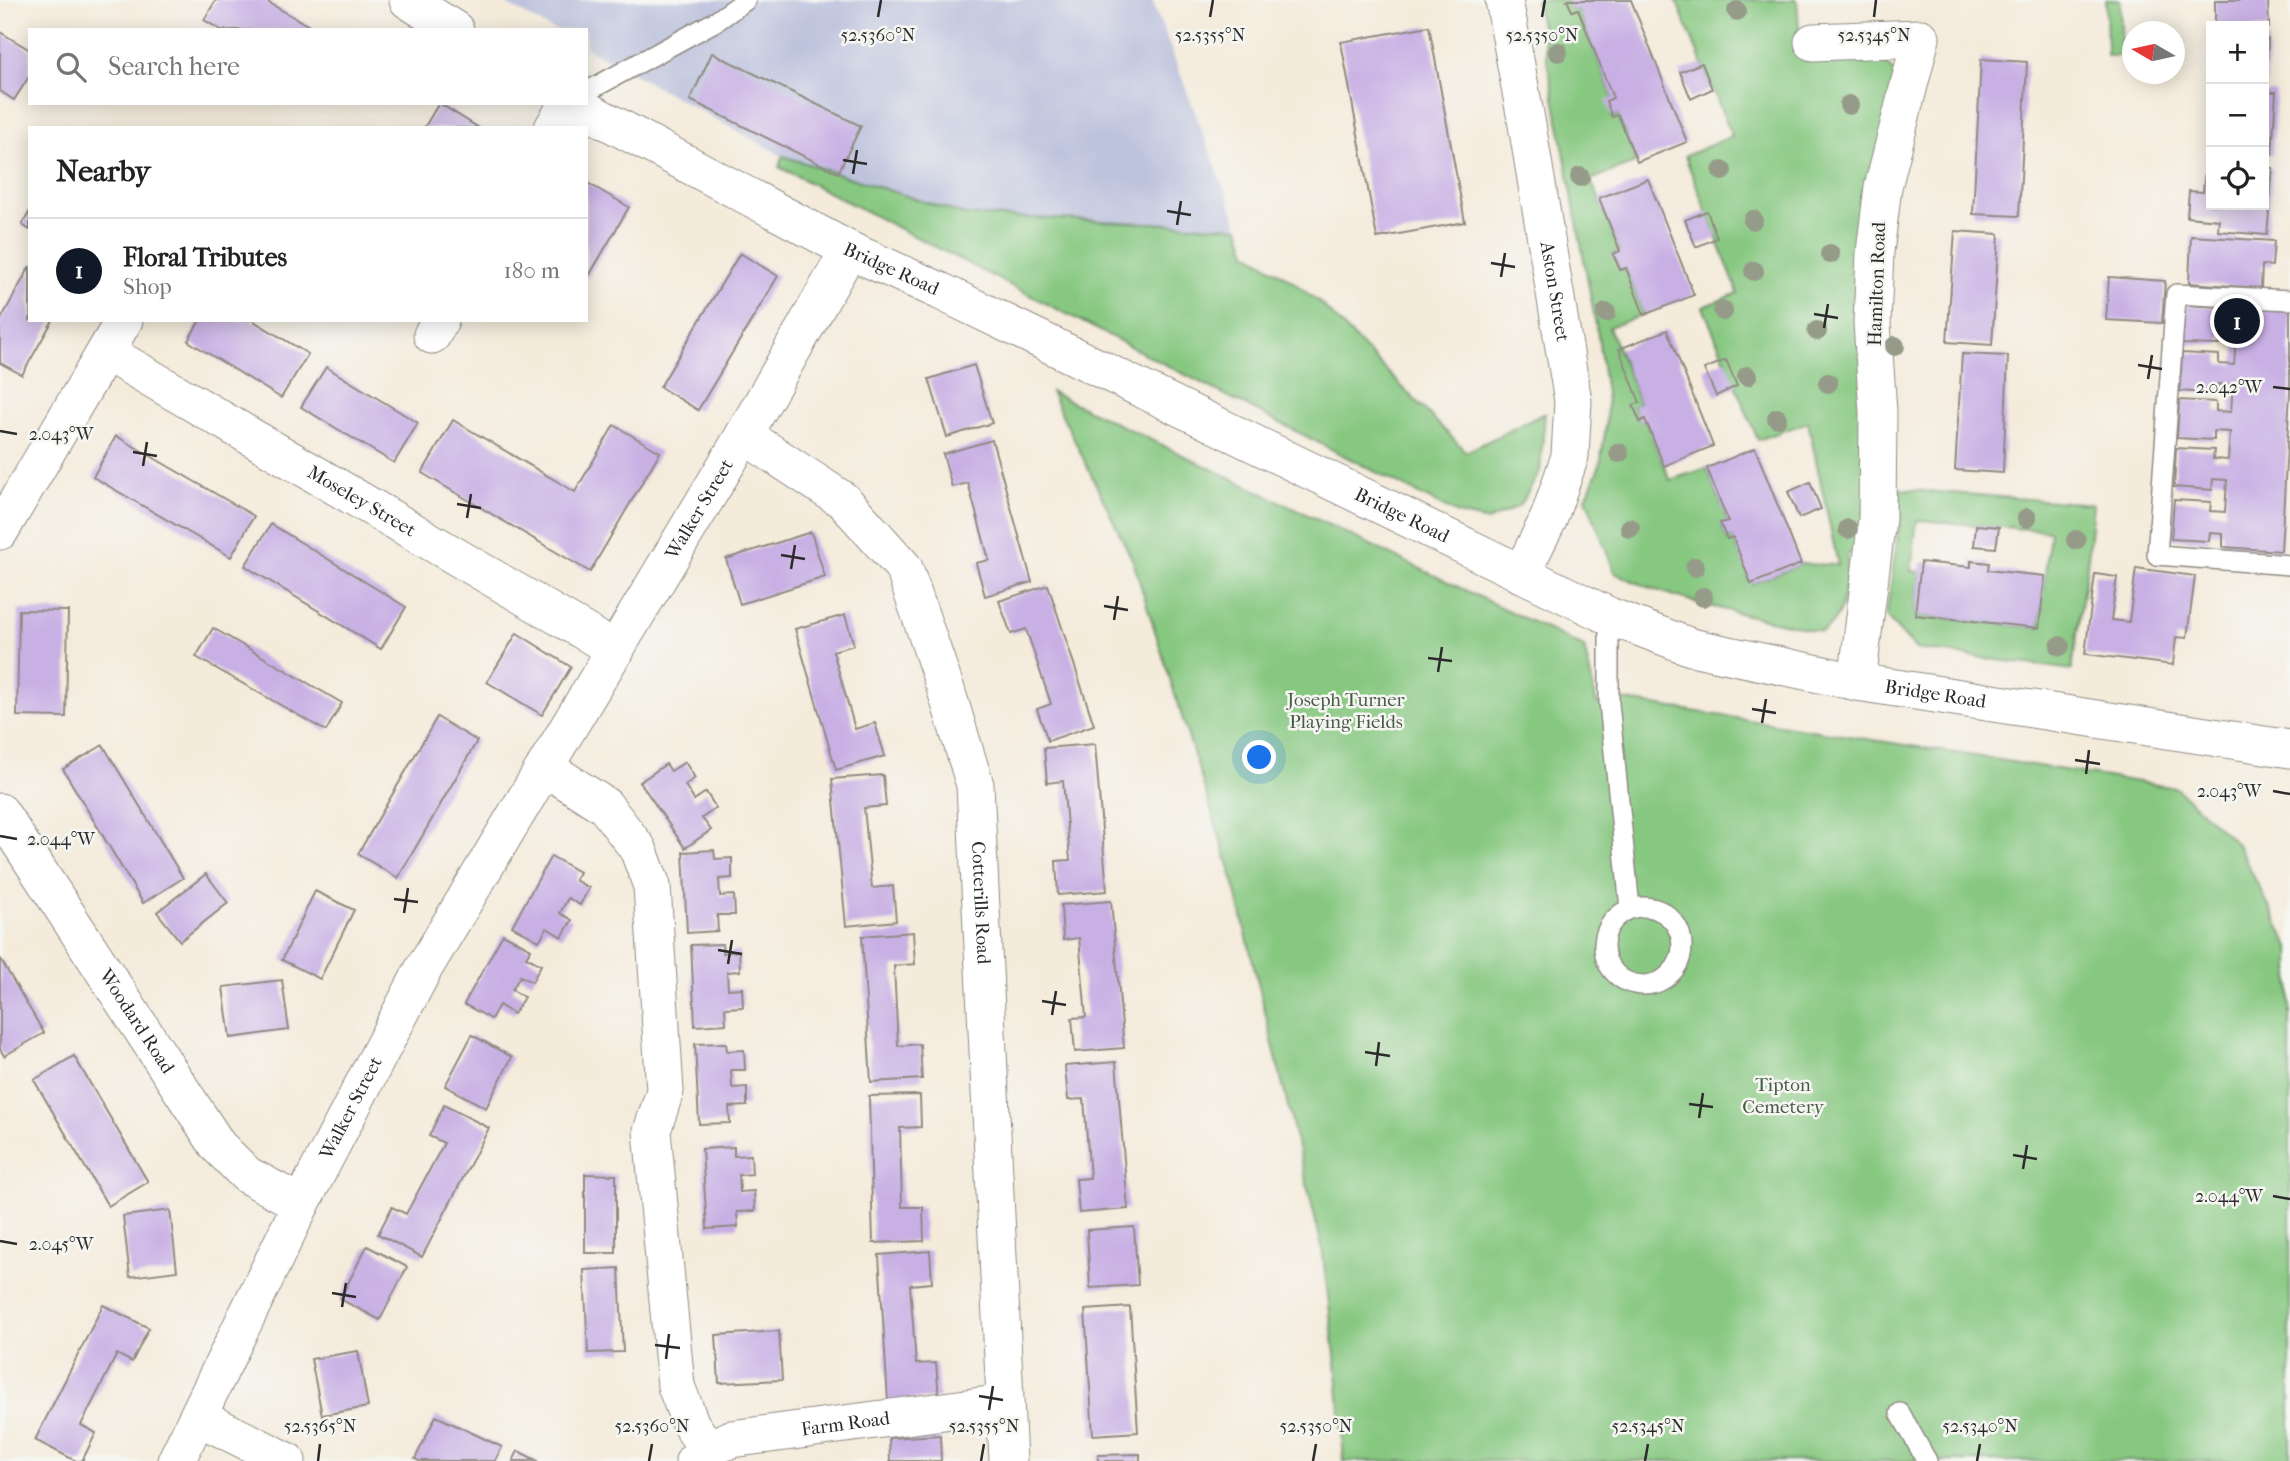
<!DOCTYPE html>
<html lang="en">
<head>
<meta charset="utf-8">
<style>
	:root { --surface:#fff; --page:#f6f6f6; --text:#222; --muted:#767676; --line:#e0e0e0; --accent:#111827 }
	body { margin:0; font-family:"IM FELL French Canon",serif; background:var(--page); color:var(--text) }
	.controls { position:absolute; right:21px; top:21px; display:grid; overflow:hidden; border-radius:0px; box-shadow:0 4px 18px #0003 }
	.controls button { width:63px; height:63px; display:grid; place-items:center; padding:0; border:0; border-bottom:2px solid var(--line); background:var(--surface); color:var(--text); font:35px sans-serif }
	.compass { position:absolute; left:2122px; top:21px; width:63px; height:63px; border-radius:50%; background:var(--surface); box-shadow:0 4px 18px #0003; rotate:279deg }
	.you { position:absolute; left:1260px; top:758px; width:24px; height:24px; margin:-18px; border:5px solid #fff; border-radius:50%; background:#1a73e8; box-shadow:0 0 0 10px #1a73e833 }
	.badge { display:grid; place-items:center; width:46px; height:46px; border-radius:50%; background:var(--accent); color:#fff; font-size:23px; font-weight:700 }
	.pin { position:absolute; translate:-50% -50%; border:4px solid #fff; box-shadow:0 2px 7px #0006 }
	.list { margin:0; padding:0; list-style:none }
	h2 { display:flex; justify-content:space-between; align-items:center; height:91px; margin:0; padding:0 28px; font-size:30px }
	h2 small { font-size:23px; font-weight:400; color:var(--muted) }
	.list li { display:grid; grid-template-columns:46px 1fr auto; gap:21px; align-items:center; box-sizing:border-box; height:105px; padding:0 28px; border-top:2px solid var(--line) }
	.list b { display:block; font-size:26px; white-space:nowrap }
	.list p { margin:0; font-size:23px; white-space:nowrap; color:var(--muted) }
	.list em { font-size:23px; font-style:normal; color:var(--muted) }
	.icon { flex:none; width:38px; height:38px; fill:none; stroke:currentColor; stroke-width:2; stroke-linecap:round; stroke-linejoin:round }
	.map { position:relative; flex:none; width:2290px; height:1461px; overflow:hidden }
	.search { position:absolute; background:var(--surface); box-shadow:0 4px 18px #0003; left:28px; top:28px; width:560px; height:77px; display:flex; align-items:center; gap:18px; box-sizing:border-box; padding:0 24px; border-radius:0px; color:var(--muted); font-size:26px }
	.panel { position:absolute; background:var(--surface); box-shadow:0 4px 18px #0003; left:28px; top:126px; width:560px; height:196px; border-radius:0px }
	.map>svg:first-child { display:block }
</style>
</head>
<body>
<div class="map">
<svg width="2290" height="1461" viewBox="0 0 2290 1461">
	<rect width="100%" height="100%" fill="#f6f6f2"/>
	<filter id="ink" filterUnits="userSpaceOnUse"><feTurbulence type="fractalNoise" baseFrequency=".0143" numOctaves="2"/><feDisplacementMap in="SourceGraphic" scale="14" xChannelSelector="R" yChannelSelector="G"/><feConvolveMatrix kernelMatrix="1 2 1 2 8 2 1 2 1" color-interpolation-filters="sRGB"/></filter>
	<filter id="wash" filterUnits="userSpaceOnUse"><feTurbulence type="fractalNoise" baseFrequency=".00686" numOctaves="4" result="noise"/><feDisplacementMap in="SourceGraphic" scale="28" xChannelSelector="R" yChannelSelector="G"/><feGaussianBlur stdDeviation="1.57" result="paint"/><feColorMatrix in="noise" values="0 0 0 0 0 0 0 0 0 0 0 0 0 0 0 0 0 1.4 0 .05"/><feComposite in="paint" operator="in"/></filter>
	<g filter="url(#wash)">
		<rect width="100%" height="100%" fill="#f4ebdb"/>
		<path fill="#bec3dd" d="M499,0H1152L1239,227L965,215L783,156L586,48V30H553Z"/>
		<g fill="#87c881" stroke="#597a56" stroke-width="2" fill-rule="evenodd">
			<path d="M1536,0H1567L1572,11L1578,9L1613,98L1612,117L1618,115L1637,162L1590,180L1599,198L1620,251L1613,254L1620,270L1626,268L1644,315L1609,327L1640,403L1633,406L1640,421L1645,419L1670,480L1707,468L1728,521L1721,524L1727,539L1733,537L1752,584L1801,564L1838,565L1808,422L1758,440L1703,307L1738,293L1685,156L1732,136L1676,0H1797L1801,57C1825,56 1876,48 1892,69C1895,73 1895,80 1897,85L1865,554L1848,553C1845,580 1848,618 1821,632C1752,615 1680,604 1615,573L1586,498L1600,465L1606,426L1607,401L1598,336Z"/>
			<path d="M2106,0H2120L2122,56H2107Z"/>
			<path d="M783,156L965,215L1239,227L1247,252L1292,281L1320,303L1466,452L1545,413L1540,472L1519,506L1488,521L1458,514L779,167Z"/>
			<path d="M1051,392L1584,647L1597,704L1623,700L2176,788L2237,844L2290,948V1461H1344L1337,1372L1322,1247L1233,879L1133,561Z"/>
			<path d="M1900,489L2093,504L2088,558L2072,670L1916,649L1886,617L1900,520ZM1917,520L2050,531L2039,628L1915,615L1920,572L1911,571Z"/>
		</g>
		<g id="blocks">
			<g fill="#c8afe4">
				<path d="M216,0H264L316,30H221L204,20Z"/>
				<path d="M1567,0H1631L1687,142L1637,162L1618,115L1612,117L1606,101L1613,98L1578,9L1572,11Z"/>
				<path d="M2215,0H2268L2269,28L2215,26Z"/>
				<path d="M1429,26L1465,222L1377,238L1341,42Z"/>
				<path d="M0,32L30,50V75L14,100L0,91Z"/>
				<path d="M2264,38L2268,39L2266,85H2264Z"/>
				<path d="M712,53L861,126L838,173L690,100Z"/>
				<path d="M1981,59L2027,62L2019,216L1973,214Z"/>
				<path d="M1702,63L1712,89L1691,99L1680,72Z"/>
				<path d="M2264,92H2276L2272,155H2264Z"/>
				<path d="M439,103L479,128H424Z"/>
				<path d="M2264,167L2273,168L2267,235L2218,231L2219,220L2187,217L2189,191L2203,192L2205,172L2211,173V205H2264Z"/>
				<path d="M1648,179L1694,295L1644,315L1626,268L1620,270L1613,254L1620,251L1599,198Z"/>
				<path d="M586,182L629,207L586,281Z"/>
				<path d="M30,211V230L22,225Z"/>
				<path d="M1707,211L1717,238L1696,247L1685,220Z"/>
				<path d="M1955,231L1999,234L1992,345L1947,342Z"/>
				<path d="M2191,236L2274,241L2272,266L2262,265L2261,288L2189,283Z"/>
				<path d="M740,253L778,276L698,410L660,387Z"/>
				<path d="M30,266V320H53L22,375L0,363V321Z"/>
				<path d="M2109,277L2165,281L2162,323L2106,320Z"/>
				<path d="M2185,305L2222,307V317L2237,318L2238,305L2290,308V393L2281,551L2223,547V533L2210,532L2209,541L2171,539L2174,500L2211,502L2210,511L2225,512L2227,480L2213,479L2212,490L2174,487L2176,448L2214,450L2213,459L2228,460L2230,432L2214,431V440L2177,438L2179,400L2216,402V411L2231,412L2232,398L2233,385L2218,384V394L2180,391L2182,353L2219,355V364L2234,365L2236,338L2221,337L2220,345L2182,344Z"/>
				<path d="M200,320H252L308,354L281,398L188,341Z"/>
				<path d="M1667,330L1713,446L1664,466L1645,419L1640,422L1633,405L1640,403L1619,349Z"/>
				<path d="M1962,354L2008,356L2003,473L1955,470Z"/>
				<path d="M1726,360L1737,386L1716,396L1704,369Z"/>
				<path d="M974,365L992,423L947,437L929,379Z"/>
				<path d="M326,367L418,423L394,463L301,407Z"/>
				<path d="M453,420L575,492L614,425L660,452L590,572L422,473Z"/>
				<path d="M116,436L254,516L231,557L93,477Z"/>
				<path d="M992,440L1032,582L985,596L976,563L989,560L968,483L952,487L943,454Z"/>
				<path d="M1755,448L1801,564L1751,584L1733,537L1727,539L1720,523L1728,521L1707,468Z"/>
				<path d="M1810,482L1821,509L1799,518L1788,492Z"/>
				<path d="M271,524L406,607L381,649L245,566Z"/>
				<path d="M1976,525L1999,527L1996,548L1974,546Z"/>
				<path d="M811,532L825,577L740,604L726,559Z"/>
				<path d="M1971,561L1989,563L1988,570L2045,576L2039,628L1915,615L1921,562L1971,567Z"/>
				<path d="M2136,568L2195,576L2187,638L2176,637L2173,665L2085,654L2095,574L2117,577L2111,620L2129,622Z"/>
				<path d="M1048,585L1094,725L1048,741L1037,709L1051,704L1026,629L1011,634L999,601Z"/>
				<path d="M19,610L68,611L66,717L17,716Z"/>
				<path d="M845,615L854,645L833,651L855,729L875,723L885,756L836,770L795,629Z"/>
				<path d="M213,628L342,703L326,731L196,657Z"/>
				<path d="M517,633L571,667L542,715L487,682Z"/>
				<path d="M437,717L477,741L398,878L358,854Z"/>
				<path d="M1095,744L1107,891L1058,895L1056,861L1070,860L1063,781L1047,783L1044,748Z"/>
				<path d="M103,745L183,878L143,903L63,769Z"/>
				<path d="M685,762L695,778L685,785L694,800L706,792L716,808L702,818L711,830L685,848L640,782L666,764L671,771Z"/>
				<path d="M883,775L886,806L864,808L872,888L893,886L896,921L846,926L832,779Z"/>
				<path d="M714,850L715,859L732,858V878L719,879L720,896L734,895L735,915H717L718,931L687,933L683,852Z"/>
				<path d="M551,856L579,872L575,880L589,888L580,905L568,898L560,913L572,920L562,937L547,928L539,941L512,926Z"/>
				<path d="M206,874L228,903L180,941L157,912Z"/>
				<path d="M315,891L354,910L320,979L282,960Z"/>
				<path d="M1111,901L1124,1048L1075,1052L1072,1018L1086,1017L1079,938L1063,940L1061,905Z"/>
				<path d="M913,932L915,964L894,966L898,1046L920,1044L922,1079L871,1082L862,936Z"/>
				<path d="M503,934L531,949L526,957L541,965L532,982L520,976L512,990L524,997L514,1014L499,1005L491,1019L464,1004Z"/>
				<path d="M722,944L723,953L739,951L740,971L727,972L728,989L742,988L743,1007L725,1008L726,1024L695,1026L691,945Z"/>
				<path d="M0,958L44,1033L4,1056L0,1049Z"/>
				<path d="M282,980L289,1030L230,1038L223,987Z"/>
				<path d="M472,1035L512,1057L486,1108L445,1086Z"/>
				<path d="M726,1043L727,1051L744,1050L745,1070H731L732,1088L747,1087V1106L729,1107L730,1123L699,1124L695,1044Z"/>
				<path d="M74,1056L148,1182L108,1206L34,1080Z"/>
				<path d="M1116,1062L1128,1209L1079,1213L1076,1179L1090,1178L1084,1099L1068,1100L1065,1066Z"/>
				<path d="M920,1095L921,1127L900,1128L902,1207H923L924,1241L873,1243L869,1096Z"/>
				<path d="M444,1105L489,1128L422,1257L378,1234L392,1207L406,1214L444,1143L429,1136Z"/>
				<path d="M734,1147V1156L751,1155L752,1174L739,1175L740,1192L754,1191L755,1211L737,1212L738,1227L707,1229L702,1149Z"/>
				<path d="M585,1174L616,1175V1253H585Z"/>
				<path d="M170,1210L177,1271L130,1277L123,1216Z"/>
				<path d="M1134,1227L1138,1285L1090,1288L1087,1230Z"/>
				<path d="M367,1246L407,1267L380,1320L340,1299Z"/>
				<path d="M930,1251L932,1283L910,1285L916,1364L936,1363L939,1398L888,1401L879,1255Z"/>
				<path d="M619,1268L623,1352L588,1353L584,1270Z"/>
				<path d="M103,1305L149,1328L132,1362L117,1354L81,1425L96,1433L82,1461H76L35,1440Z"/>
				<path d="M1130,1307L1138,1432L1093,1435L1085,1310Z"/>
				<path d="M779,1331L782,1380L719,1383L716,1335Z"/>
				<path d="M358,1351L368,1407L322,1415L311,1359Z"/>
				<path d="M436,1416L502,1447L495,1461H419L415,1459Z"/>
				<path d="M940,1435L941,1461H890L889,1438Z"/>
				<path d="M518,1451L538,1461H513Z"/>
				<path d="M1140,1454V1461H1098V1455Z"/>
			</g>
		</g>
	</g>
	<g filter="url(#ink)">
		<use href="#blocks" fill-opacity="0" stroke="#908b83" stroke-width="2"/>
		<g fill="none" stroke-linecap="round" stroke-linejoin="round">
			<defs>
				<g id="lane">
					<path d="M586,92L718,20L746,0"/>
					<path d="M2290,300L2176,294L2157,555L2290,565"/>
					<path d="M1609,616V703L1630,908"/>
					<circle cx="1643" cy="946" r="39"/>
					<path d="M1900,1413L1927,1461"/>
				</g>
				<g id="street">
					<path d="M408,0L455,30"/>
					<path id="s1" d="M1504,0L1527,125L1573,401L1570,456L1549,518L1521,574"/>
					<path d="M1813,42L1921,38L1883,187L1875,252L1872,323L1878,412L1877,519L1857,682"/>
					<path id="s2" d="M573,103L849,250L940,291L1609,616L1691,647L1857,682L2290,749"/>
					<path d="M553,128L568,103"/>
					<path d="M432,335L440,320"/>
					<path id="s3" d="M106,352L616,650"/>
					<path id="s4" d="M744,435L844,501L904,568L946,690L975,785L1008,1461"/>
					<path d="M0,531L124,320"/>
					<path d="M546,768L605,806L638,849L652,886L665,1091L652,1131L676,1386L691,1425L708,1449"/>
					<path id="s5" d="M0,812L218,1146L247,1175L301,1204"/>
					<path d="M198,1417L287,1461"/>
					<path id="s6" d="M176,1461L301,1204L424,968L744,435L849,250"/>
					<path id="s7" d="M694,1461L708,1449L731,1439L1004,1403"/>
				</g>
			</defs>
			<use href="#lane" stroke="#908b83" stroke-width="22"/>
			<use href="#street" stroke="#908b83" stroke-width="39"/>
			<use href="#lane" stroke="#fff" stroke-width="19"/>
			<use href="#street" stroke="#fff" stroke-width="37"/>
		</g>
		<g fill="#959b88">
			<circle cx="1737" cy="11" r="10"/>
			<circle cx="1558" cy="52" r="10"/>
			<circle cx="1849" cy="105" r="10"/>
			<circle cx="1722" cy="171" r="10"/>
			<circle cx="1580" cy="177" r="10"/>
			<circle cx="1753" cy="220" r="10"/>
			<circle cx="1830" cy="254" r="10"/>
			<circle cx="1754" cy="271" r="10"/>
			<circle cx="1723" cy="311" r="10"/>
			<circle cx="1606" cy="313" r="10"/>
			<circle cx="1817" cy="331" r="10"/>
			<circle cx="1895" cy="346" r="10"/>
			<circle cx="1747" cy="376" r="10"/>
			<circle cx="1828" cy="383" r="10"/>
			<circle cx="1777" cy="418" r="10"/>
			<circle cx="1619" cy="453" r="10"/>
			<circle cx="2027" cy="518" r="10"/>
			<circle cx="1630" cy="528" r="10"/>
			<circle cx="1848" cy="529" r="10"/>
			<circle cx="2076" cy="540" r="10"/>
			<circle cx="1695" cy="567" r="10"/>
			<circle cx="1703" cy="597" r="10"/>
			<circle cx="2060" cy="646" r="10"/>
		</g>
	</g>
	<path fill="none" stroke="#2b2b2b" stroke-width="2.5" d="M878,17L881,0M1210,17L1213,0M1542,17L1545,0M1874,17L1876,0M843,160L867,164M853,174L857,150M1167,211L1191,215M1177,225L1181,201M1491,263L1515,267M1501,277L1505,253M1814,314L1838,318M1824,328L1828,304M2138,365L2162,369M2148,379L2152,355M2273,387L2290,389M0,431L17,434M133,452L157,456M143,466L147,442M457,504L481,508M467,518L471,494M781,555L805,559M791,569L795,545M1104,606L1128,610M1114,620L1118,596M1428,658L1452,661M1438,672L1442,647M1752,709L1776,713M1762,723L1766,699M2075,760L2100,764M2086,774L2089,750M2273,791L2290,794M0,836L17,839M394,899L418,902M404,913L408,888M718,950L742,954M728,964L732,940M1042,1001L1066,1005M1052,1015L1056,991M1365,1052L1390,1056M1376,1066L1379,1042M1689,1104L1713,1107M1699,1118L1703,1093M2013,1155L2037,1159M2023,1169L2027,1145M2273,1196L2290,1199M0,1241L17,1244M332,1293L356,1297M342,1307L346,1283M655,1345L680,1348M666,1359L669,1334M979,1396L1003,1400M989,1410L993,1386M318,1461L320,1444M649,1461L652,1444M981,1461L984,1444M1313,1461L1316,1444M1645,1461L1648,1444M1977,1461L1980,1444"/>
	<g text-anchor="middle" dominant-baseline="central" stroke-width="5" stroke-linejoin="round" paint-order="stroke">
		<g font-size="19" fill="#2b2b2b" stroke="#f6f6f2">
			<text stroke="none"><textPath href="#s2" startOffset="359">Bridge Road</textPath></text>
			<text transform="translate(1877 284) rotate(-88)">Hamilton Road</text>
			<text stroke="none"><textPath href="#s1" startOffset="296">Aston Street</textPath></text>
			<text stroke="none"><textPath href="#s3" startOffset="296">Moseley Street</textPath></text>
			<text stroke="none"><textPath href="#s6" startOffset="1087">Walker Street</textPath></text>
			<text stroke="none"><textPath href="#s2" startOffset="926">Bridge Road</textPath></text>
			<text stroke="none"><textPath href="#s2" startOffset="1493">Bridge Road</textPath></text>
			<text stroke="none"><textPath href="#s4" startOffset="556">Cotterills Road</textPath></text>
			<text stroke="none"><textPath href="#s5" startOffset="250">Woodard Road</textPath></text>
			<text stroke="none"><textPath href="#s6" startOffset="394">Walker Street</textPath></text>
			<text stroke="none"><textPath href="#s7" startOffset="159">Farm Road</textPath></text>
		</g>
		<g font-size="19" fill="#475a45" stroke="#f6f6f2">
			<text x="1346" y="700">Joseph Turner<tspan x="1346" dy="22">Playing Fields</tspan></text>
			<text x="1783" y="1085">Tipton<tspan x="1783" dy="22">Cemetery</tspan></text>
		</g>
	</g>
	<g font-size="18" text-anchor="middle" fill="#2b2b2b" stroke="#f6f6f2" stroke-width="5" stroke-linejoin="round" paint-order="stroke">
		<text x="878" y="41">52.5360°N</text>
		<text x="1210" y="41">52.5355°N</text>
		<text x="1542" y="41">52.5350°N</text>
		<text x="1874" y="41">52.5345°N</text>
		<text x="2229" y="393">2.042°W</text>
		<text x="61" y="440">2.043°W</text>
		<text x="2229" y="797">2.043°W</text>
		<text x="61" y="845">2.044°W</text>
		<text x="2229" y="1202">2.044°W</text>
		<text x="61" y="1250">2.045°W</text>
		<text x="320" y="1432">52.5365°N</text>
		<text x="652" y="1432">52.5360°N</text>
		<text x="984" y="1432">52.5355°N</text>
		<text x="1316" y="1432">52.5350°N</text>
		<text x="1648" y="1432">52.5345°N</text>
		<text x="1980" y="1432">52.5340°N</text>
	</g>
</svg>
<div class="controls">
<button>+</button>
<button>−</button>
<button><svg class="icon" aria-label="locate" viewBox="0 0 24 24"><circle cx="12" cy="12" r="6"/><path d="M12 2v4M12 18v4M2 12h4M18 12h4"/></svg></button>
</div>
<svg class="compass" viewBox="-18 -18 36 36"><path d="M0-13l5 13h-10z" fill="#e53935"/><path d="M0 13l5-13h-10z" fill="#767676"/></svg>
<div class="you"></div>
<div class="pin badge" style="left:2237px;top:321px">1</div>
<div class="search"><svg class="icon" aria-label="search" viewBox="0 0 24 24"><circle cx="10" cy="10" r="6"/><path d="M15 15l6 6"/></svg>Search here</div>
<section class="panel">
<h2>Nearby<small></small></h2>
<ul class="list">
<li><span class="badge">1</span><div><b>Floral Tributes</b><p>Shop</p></div><em>180 m</em></li>
</ul>
</section>
</div>
</body>
</html>
